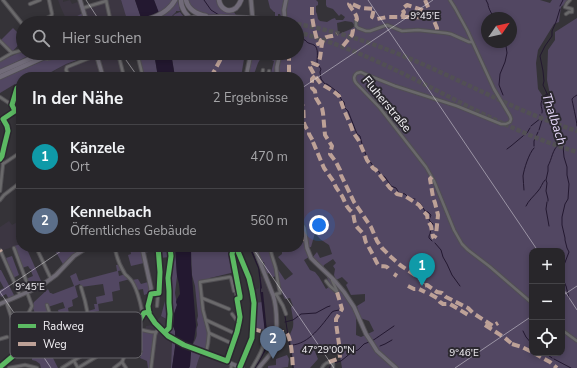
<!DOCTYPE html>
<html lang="de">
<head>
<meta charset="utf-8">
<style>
	:root { --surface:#28262a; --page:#302e32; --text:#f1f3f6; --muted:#a5a5a8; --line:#444347; --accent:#d6ab8b }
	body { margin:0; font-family:"Nunito Sans",sans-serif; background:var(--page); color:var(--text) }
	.controls { position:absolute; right:12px; bottom:12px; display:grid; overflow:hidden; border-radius:8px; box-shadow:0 2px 6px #0003 }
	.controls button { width:36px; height:36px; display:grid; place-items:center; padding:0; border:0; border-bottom:1px solid var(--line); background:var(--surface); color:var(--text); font:20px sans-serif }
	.compass { position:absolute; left:481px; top:12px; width:36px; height:36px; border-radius:50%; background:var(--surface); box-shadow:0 2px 6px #0003; rotate:56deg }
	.you { position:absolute; left:319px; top:225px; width:14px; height:14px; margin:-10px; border:3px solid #fff; border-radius:50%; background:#1a73e8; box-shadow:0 0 0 6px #1a73e833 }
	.badge { display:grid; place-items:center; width:26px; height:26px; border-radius:50%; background:var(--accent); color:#fff; font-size:13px; font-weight:700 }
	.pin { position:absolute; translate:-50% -33px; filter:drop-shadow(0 1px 2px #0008) }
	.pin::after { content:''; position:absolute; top:21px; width:14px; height:12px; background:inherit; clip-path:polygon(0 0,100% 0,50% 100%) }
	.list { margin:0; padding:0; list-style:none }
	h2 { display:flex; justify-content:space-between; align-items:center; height:52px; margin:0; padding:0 16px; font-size:17px }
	h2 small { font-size:13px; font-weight:400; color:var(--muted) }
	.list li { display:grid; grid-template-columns:26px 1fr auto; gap:12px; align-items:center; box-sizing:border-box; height:64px; padding:0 16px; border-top:1px solid var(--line) }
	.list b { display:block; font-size:15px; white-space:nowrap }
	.list p { margin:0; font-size:13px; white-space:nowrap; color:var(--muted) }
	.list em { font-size:13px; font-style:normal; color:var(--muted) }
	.icon { flex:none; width:22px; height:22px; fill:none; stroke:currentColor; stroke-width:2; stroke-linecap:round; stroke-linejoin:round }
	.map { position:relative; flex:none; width:577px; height:368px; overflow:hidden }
	.search { position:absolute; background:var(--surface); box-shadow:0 2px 6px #0003; left:16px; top:16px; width:288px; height:44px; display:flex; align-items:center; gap:10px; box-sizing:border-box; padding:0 14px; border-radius:22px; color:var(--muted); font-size:15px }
	.panel { position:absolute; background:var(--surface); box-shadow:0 2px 6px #0003; left:16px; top:72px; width:288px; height:180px; border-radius:16px }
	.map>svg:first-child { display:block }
</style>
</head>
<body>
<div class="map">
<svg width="577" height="368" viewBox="0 0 577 368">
	<rect width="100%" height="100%" fill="#353338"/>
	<g fill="#3c3642">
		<path d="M58,0H63V2L70,0L72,4L80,1L83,8L106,0H121L128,23H89L85,12L67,21L61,8Z"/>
		<path d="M97,53H119L124,77H103V76L98,77H83V75L80,77H59L54,71L66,64L82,60L83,61L92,58L96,59L99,58Z"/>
		<path d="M21,220V230L19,231L21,236V244L1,251L0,249V227L9,221L12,225Z"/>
		<path d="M265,276L275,302V339H268L264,302L254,303L253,290L259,288L260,283L259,277Z"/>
		<path d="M161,316L170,321L169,327L172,340L171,368H151V357L145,331L146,326L153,325Z"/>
		<path d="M201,353L232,364L230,368H196L198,361Z"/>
	</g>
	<g fill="#524762" fill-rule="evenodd">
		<path d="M121,0H135L142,20L128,23Z"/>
		<path d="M154,0H175L159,14Z"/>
		<path d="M177,0H178L180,11H176V12L172,16H173L175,14L180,12L184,17L161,19L160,16Z"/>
		<path d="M187,0H218L219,4L233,11L236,15H203L196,12Z"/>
		<path d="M268,0H316L318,2V5L316,6V12L317,14L318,19L320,21L327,22L332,19L335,18L336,20H343L345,17L341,14L339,16L333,9L327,7L326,5V0H540L550,3L552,0H569L561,7L559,22L554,24L538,50L536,63L538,89L546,101L550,117L556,124L547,80L548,50L555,40V32L577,18V368H342L341,362L339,352L333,353L330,346L324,344L314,349L318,359L310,368H294C293,358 291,349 290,339C289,334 292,331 293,327C294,320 292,314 291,307L293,306L290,298L285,299L281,291L276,276L273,277L269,273L265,274L263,267L265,266L264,262L261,263L255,247H270L274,265L279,271L285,280L293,274L278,257L282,254V247H299V214L304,212L301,196H299V77H270L274,61L262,56L258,63L253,77H247L251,53H297V23H288L286,19L283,22L280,14H278V18L275,17V12H274L270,8ZM487,18H511V42H487ZM345,21L352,22L355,26L351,29L339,34L338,33L337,23ZM315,233L320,239L329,245L332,254L320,258L317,252L312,258L323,268L324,265L333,259L336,263L333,266L335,269L334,275L336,280L342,277L348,283L346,285L351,295L365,294V301L357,306L360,318L369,321L374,331L361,337L356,335C356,328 357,319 355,313C352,304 335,284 329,277H327L330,286L326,289L319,277L315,272L310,270L304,260L309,257L306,248L311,247ZM532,251H562V353H532Z"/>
		<path d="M83,13L85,23H63Z"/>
		<path d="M13,28L23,38V40L12,52L1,40Z"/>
		<path d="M23,51V53H34L0,70V61Z"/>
		<path d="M72,53H94V54L92,56L91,55L66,64L42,77H21V85L17,87L15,84L0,93V79L45,60Z"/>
		<path d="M137,53H154L158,77H143Z"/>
		<path d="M171,53H245L241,77H175Z"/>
		<path d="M21,244V247H26L42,283L38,286L37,284L36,285V286L31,289L26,279L33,276L31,271H32L31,269H30L28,266L22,268L14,246Z"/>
		<path d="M53,247H88L64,266Z"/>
		<path d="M136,247H169L171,256L170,247H175L177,276L175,293L177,305L174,314L173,326L175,331V347L172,368H171L172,340L164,331L169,327L170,321L161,316L165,301L169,300V291L168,276L171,257L159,258L158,250L144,253V263L131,266L128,255L131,254L130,248Z"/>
		<path d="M191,247H230L231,251L235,272L210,278V279L200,280L199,281C200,291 201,300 202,310C204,326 212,334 205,351L192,347C193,343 195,341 196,338C198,333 195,330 198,325L197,320L198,316L195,286L192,275Z"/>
		<path d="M12,256L19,275L13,278L6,258Z"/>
		<path d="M116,265H120L123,270L118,271L119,276L126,274L130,279L119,282L120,290L112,292L113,301L98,304L99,311L88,313V311L95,309L94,304H97L96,297L105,295L103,284L81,287L80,284L75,286L78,297L72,300L73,306L68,308L69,314L80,312L81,318L88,316L89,319L64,327L62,323L54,325L55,330L48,333L50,340H49V342L47,343L32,306L34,302L48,289L50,293H51L53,294L74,286L70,276L76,273L79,281L117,271ZM63,302L65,308L58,310L60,317L52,319L48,307Z"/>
		<path d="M0,270H1L15,297L9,299L6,294L1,297L0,295V290L4,288L0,281Z"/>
		<path d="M138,279L141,284L148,282L150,293L144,295L143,289L137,290L132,280Z"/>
		<path d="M262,302L265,330L254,328V303Z"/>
		<path d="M139,331L153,333L154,335L151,357V368H148L147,361L140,358L143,351L141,350L142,345L135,343L134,356L126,353L132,337Z"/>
		<path d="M50,343L51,346H53L56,356L53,358L58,368H41L40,364L36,361L32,360C32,355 35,353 34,348L36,347L37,351L47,350L46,345Z"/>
		<path d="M191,350L201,353L198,361L196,368H189L190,366Z"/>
		<path d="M287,355L289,359L288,367L281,368H268V366L276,365V359Z"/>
	</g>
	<g fill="#231830">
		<path d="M135,0H154L163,23H144L141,18Z"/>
		<path d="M154,53H171L175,77H158Z"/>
		<path d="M175,247H191V265L196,326L194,340L193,342L191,352L190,366L189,368H172L175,347V331L173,326L174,314L177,305L176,302L177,299L180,294L179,284L177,276Z"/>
		<path d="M249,247H251L259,266L262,288L261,289V292H263L268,343L266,350L256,368H254L262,353L266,342L261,298L260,291V283L258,268Z"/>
	</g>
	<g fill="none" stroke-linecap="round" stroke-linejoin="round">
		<g stroke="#231830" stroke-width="1">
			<path d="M204,0L211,10L219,15"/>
			<path d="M486,0L488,4C488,8 492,14 494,18"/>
			<path d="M560,6L563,0"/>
			<path d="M560,9L556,22L552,31V36L545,46L540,56L543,71L544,81L543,85L550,100L554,118L553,123L558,135L559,143L563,146L564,157L567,167V175L569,184L568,199L565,204L562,217V225L565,238V240L567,248L569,252L564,265"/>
			<path d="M303,37L304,40H305C308,44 310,43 314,45C319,48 317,57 317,63"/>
			<path d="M297,38L301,37"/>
			<path d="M507,44V42"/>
			<path d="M319,66L321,69L320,72L321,79L325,84H327L339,93L341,99L344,102L345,108L348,111L357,134L360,136L362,144L366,155L373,166L377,169L381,175L385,177L391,186L396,188L399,193L405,194L410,199H415"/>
			<path d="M503,95L499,85L500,74L505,62L507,53L506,46"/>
			<path d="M577,95C576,96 573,97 572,99C572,101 577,121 577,126"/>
			<path d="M542,113C543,110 541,108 541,104C541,101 543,100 542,97L547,94"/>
			<path d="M531,126L541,118L540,115"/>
			<path d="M539,130L542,120L541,118"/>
			<path d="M524,135L527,133L530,128"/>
			<path d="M534,146V141L538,132"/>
			<path d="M507,149L511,146L523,136"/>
			<path d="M524,190C524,186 523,181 523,176C524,169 529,153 534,148"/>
			<path d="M548,201V199L546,191L547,183L546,180L548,171V166C552,159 552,150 559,144"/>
			<path d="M547,202L546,209L549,226"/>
			<path d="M420,203L425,211L428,212L431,215L429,220L433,224L432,228"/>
			<path d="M526,206C528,201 535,195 538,191C541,188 542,183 545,180"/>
			<path d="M431,229L430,234L429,236V238L432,241"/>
			<path d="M435,243L441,250L443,257L447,264L452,275L460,286"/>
			<path d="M562,274L564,268"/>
			<path d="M562,279L566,286L569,298"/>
			<path d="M562,291L565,284"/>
			<path d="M285,316L293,368"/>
			<path d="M285,322L293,320L301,314L316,313L327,307L330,306"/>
			<path d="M523,331L526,337L532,344"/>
			<path d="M378,337L394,326"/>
			<path d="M372,341L378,337"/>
			<path d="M292,345C309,344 322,325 332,312L334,311L339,310"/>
			<path d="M380,346L385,344L392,340"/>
			<path d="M545,353L552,358"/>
			<path d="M554,359L571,368"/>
			<path d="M333,363L341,361L352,352L358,350L364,344L369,342"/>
			<path d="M329,368L332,364"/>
		</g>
		<g stroke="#525054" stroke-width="4.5" stroke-dasharray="4.5 2" stroke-linecap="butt">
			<path d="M262,19L289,23"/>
			<path d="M297,24C331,30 364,40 396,53C457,77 514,111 577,131"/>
			<path d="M297,32C396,58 479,123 577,152"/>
		</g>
		<defs>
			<g id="minor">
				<path d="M3,0L23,25"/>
				<path d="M106,0L111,23"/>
				<path d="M450,0L455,8L467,30L494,89L510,116L511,119L510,122L506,124H501L457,106L395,86L365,74L361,72L357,73C354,75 353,79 356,83L380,108L426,167L434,181L454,230L462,244L468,250L489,266L532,303"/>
				<path d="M30,4L40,0"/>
				<path d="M83,8L106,1"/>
				<path d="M566,14L569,12H572V9L565,7L567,3L570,0"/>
				<path d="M356,21V26L358,28L366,31H370L387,25L402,31L418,30L446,33L451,34L469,42H472"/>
				<path d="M43,23V20L51,16L52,14L49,0"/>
				<path d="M0,41L12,53"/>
				<path d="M118,53L124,77"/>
				<path d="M137,53L143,77"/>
				<path d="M0,60L12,53L23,50"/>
				<path d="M44,77L48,76L50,77"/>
				<path d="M70,77L66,70L67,67L97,55"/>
				<path d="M262,77L263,70"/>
				<path d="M268,77L269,71"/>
				<path d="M0,97L12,105"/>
				<path d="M15,111L12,105L17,88L21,86"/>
				<path d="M0,121L15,111L21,110"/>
				<path d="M0,155L3,164L0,191"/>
				<path d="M1,158L2,156L8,128L3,119"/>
				<path d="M3,164L21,152"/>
				<path d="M0,200L4,195L21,182"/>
				<path d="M36,247L51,279"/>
				<path d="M115,247C116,256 120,266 125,274C128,277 131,279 133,283C138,292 140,301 142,311L144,313"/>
				<path d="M270,247C271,255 274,261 276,269C277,277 278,284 280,292V293L273,295"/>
				<path d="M14,248L30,291"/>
				<path d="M237,249L249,278L252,291L254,303L252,338L240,367"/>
				<path d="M0,250L20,295"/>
				<path d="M233,250L232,254L237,283"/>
				<path d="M233,250L240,247"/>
				<path d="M333,279L332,280L337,291"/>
				<path d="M326,281L330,286L337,292"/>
				<path d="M81,287L85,301L91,329"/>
				<path d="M276,294L283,306L286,314"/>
				<path d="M202,298L229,309"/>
				<path d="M6,301L14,325"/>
				<path d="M47,305L58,341"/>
				<path d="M157,306L160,272L158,247"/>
				<path d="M232,314L238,322L239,323"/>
				<path d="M206,320L236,334"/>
				<path d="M14,326L22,349"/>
				<path d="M22,327L32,306L27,292"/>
				<path d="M562,330L577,341"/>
				<path d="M209,333L233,344"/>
				<path d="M0,339L7,337"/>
				<path d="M98,339L104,350L122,340"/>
				<path d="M206,353L208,343L209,333L203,310L200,282L230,277L231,278L234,291"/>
				<path d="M74,361L78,368"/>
				<path d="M227,361L237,332L240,317L236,292"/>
				<path d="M122,362C126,354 130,331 140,330C146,330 151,333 156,332"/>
				<path d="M122,362L126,368"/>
				<path d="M0,367L19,351L25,348L36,346L63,339L87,329L110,326L126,327L133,326L138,323L144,313L149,312"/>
				<path d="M9,368L25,365L37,368"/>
				<path d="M62,368L81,356L92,344L102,336L121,329L122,327"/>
				<path d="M78,368L96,357"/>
				<path d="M114,368L122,362"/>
				<path d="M151,368L155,335L156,332L160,328"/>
				<path d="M231,368L232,364"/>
				<path d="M252,368C259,356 266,346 264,332"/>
				<path d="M322,368C324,364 328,361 333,363V368"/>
			</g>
			<g id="major">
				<path d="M80,0L87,23"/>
				<path d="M251,0L253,23"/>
				<path d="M285,22L284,10L286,0"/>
				<path d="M96,53L103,77"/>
				<path d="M246,77L251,53"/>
				<path d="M277,77V67L280,53"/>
				<path d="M299,219L304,228L307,248L311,258L316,263L334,280L344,292L354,307L366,334L372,343L377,351L396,368"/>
				<path d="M142,247L151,288V295L149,304V312L155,323L168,336L179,343L242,368"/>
				<path d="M254,247L273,295C277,307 279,340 272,351C269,357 263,362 259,368"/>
				<path d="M0,304L30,291L45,283L56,275L74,256L88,247"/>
			</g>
			<g id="highway">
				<path d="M181,0C181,9 186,14 192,20"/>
				<path d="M186,0C188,9 196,14 206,16"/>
				<path d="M219,0C220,8 228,14 236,8C238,6 240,3 241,0"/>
				<path d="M193,18L221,17L247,18"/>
				<path d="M196,22L238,23"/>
				<path d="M134,23C150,19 167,15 175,0"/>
				<path d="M150,23L185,19"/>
				<path d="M176,23L189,22"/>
				<path d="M47,58L67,53"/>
				<path d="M0,72L43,53"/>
				<path d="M0,77L53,53"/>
			</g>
		</defs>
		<use href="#minor" stroke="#514f53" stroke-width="4.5"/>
		<use href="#major" stroke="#514f53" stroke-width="5.5"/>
		<use href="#highway" stroke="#514f53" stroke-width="6"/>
		<use href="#minor" stroke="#6a696b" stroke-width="2.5"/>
		<use href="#major" stroke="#6e6a74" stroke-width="3.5"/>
		<use href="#highway" stroke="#716b79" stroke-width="4.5"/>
		<defs>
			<path id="major-bridge" d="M285,22V23"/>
			<g id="highway-bridge">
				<path d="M247,18L260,19"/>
				<path d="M185,19L193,18"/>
				<path d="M189,22H196"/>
			</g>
		</defs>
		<use href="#major-bridge" stroke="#514f53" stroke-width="5.5" stroke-linecap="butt"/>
		<use href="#highway-bridge" stroke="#514f53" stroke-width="6" stroke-linecap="butt"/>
		<use href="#major-bridge" stroke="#6e6a74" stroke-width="3.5"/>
		<use href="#highway-bridge" stroke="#716b79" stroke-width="4.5"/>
		<g stroke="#bda197" stroke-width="4" stroke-dasharray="8 4" stroke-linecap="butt">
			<path d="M425,0L437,28V32"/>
			<path d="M312,7V17L314,28L318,44L320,43L321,40C323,40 325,37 327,37C331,36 334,36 337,34"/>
			<path d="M402,17L404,12L402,9L407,5L422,10L433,16"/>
			<path d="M356,21L357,19C356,12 350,8 349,4L350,3L361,8L374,9L372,17L374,18L377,19L387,17H411L429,18L433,17"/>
			<path d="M241,23L242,22"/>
			<path d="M323,40C320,48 322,58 317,65L312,63L310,64V67L315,76L321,84L333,91L339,96L344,110L351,126L353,132L359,141L367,160L373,168L376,170L390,188L394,191L397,194L405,196L419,205L424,212L427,215L428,221L431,226L433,237L434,238"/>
			<path d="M343,46L352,35L353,30L352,28"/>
			<path d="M288,53L289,56V77"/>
			<path d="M315,76L312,79V88L315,91L316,98L322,108L323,113L325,135L332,146L330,154L336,162L340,170L341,175L354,202L371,227L377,241L382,248L391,257L400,265L421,279L423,286L427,285L437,292L442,293L446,297L468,308L473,313L493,326L498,323"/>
			<path d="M211,77L224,53"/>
			<path d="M299,99C305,105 303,115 304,123C305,127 307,129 309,132V134L313,141"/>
			<path d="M313,142L324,168L334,182C335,188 341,193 343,198C345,202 346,206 349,209C351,212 351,210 353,214C354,217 354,220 355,223C356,228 362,231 364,235C365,238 365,242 367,244C369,248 371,251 373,255C375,259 376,262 379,266C386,267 386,264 390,271"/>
			<path d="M432,177L430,179L433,197L435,203L438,215L436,235L434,238"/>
			<path d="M299,236L300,240L303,239H306"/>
			<path d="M0,250L1,252"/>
			<path d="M394,274L397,276"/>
			<path d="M408,286L414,289H419L425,292"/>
			<path d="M430,294L437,298L440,302L443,304H450L470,316"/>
			<path d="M485,325L505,338L511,343"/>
			<path d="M253,329L264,332"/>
			<path d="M276,332H286C292,339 292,358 293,368"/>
			<path d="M17,334L22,327"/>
			<path d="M512,344L522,347L532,352"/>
			<path d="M534,353L550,362L557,368"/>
			<path d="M329,362L340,358L339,344L336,323V319L342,309L337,292"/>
		</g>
		<defs>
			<g id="cycleway">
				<path d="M0,159L2,156L4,147L8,131L7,126L3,119L15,111L12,105L17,88L21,86"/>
				<path d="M158,247L160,272L159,293L151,294L148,306L149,314L155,323L168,336L184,345L227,361L237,332L239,323L240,317L237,299L240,298V296L232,254L233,250L240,247"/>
				<path d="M237,249L249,278L252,291L254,303L252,338L240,367"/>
				<path d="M165,332L169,328L170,314L169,303V291L168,278L171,256L170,247"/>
				<path d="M0,367L19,351L25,348L36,346L63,339L87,329L110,326L126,327L133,326L138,323L144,313L149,312"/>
			</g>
		</defs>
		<use href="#cycleway" stroke="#2b282f" stroke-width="8"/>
		<use href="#cycleway" stroke="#5cba63" stroke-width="5"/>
	</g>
	<path fill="none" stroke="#f4f2f6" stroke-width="1" stroke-opacity="0.45" d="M86,0L101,23M368,0L538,251M121,53L138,77M299,90L433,0M252,247L334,368M562,287L577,310M0,292L67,247M0,292L51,368M562,296L577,286M455,368L532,316"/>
	<g text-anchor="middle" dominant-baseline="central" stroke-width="4" stroke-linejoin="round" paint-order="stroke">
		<g font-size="12" fill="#f4f2f6" stroke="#2b282f">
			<text transform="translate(387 104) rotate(50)">Fluherstraße</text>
		</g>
		<g font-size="13" font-style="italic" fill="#e4d6f8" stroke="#2b282f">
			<text transform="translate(554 119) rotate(72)">Thalbach</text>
		</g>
	</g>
	<rect x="10" y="312" width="132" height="46" rx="6" fill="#2b282f" stroke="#67656b" stroke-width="1"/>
	<rect x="18" y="324" width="18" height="4" fill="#5cba63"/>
	<rect x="18" y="342" width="18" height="4" fill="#bda197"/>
	<g font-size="11" fill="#f4f2f6">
		<text x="43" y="330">Radweg</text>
		<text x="43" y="348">Weg</text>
	</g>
	<g font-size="10" text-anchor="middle" fill="#f4f2f6" stroke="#2b282f" stroke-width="4" stroke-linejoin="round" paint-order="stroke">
		<text x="425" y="19">9°45'E</text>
		<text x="30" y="290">9°45'E</text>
		<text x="328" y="353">47°29'00"N</text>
		<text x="464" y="356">9°46'E</text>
	</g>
</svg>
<div class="controls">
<button>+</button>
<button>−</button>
<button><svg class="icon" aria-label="locate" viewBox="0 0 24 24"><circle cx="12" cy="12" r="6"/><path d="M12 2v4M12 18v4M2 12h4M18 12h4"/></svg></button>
</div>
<svg class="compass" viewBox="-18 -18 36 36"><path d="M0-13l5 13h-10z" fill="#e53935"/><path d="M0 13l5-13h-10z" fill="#a5a5a8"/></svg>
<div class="you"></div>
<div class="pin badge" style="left:422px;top:286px;background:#0f9aa8">1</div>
<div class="pin badge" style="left:273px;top:359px;background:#5c6f8a">2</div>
<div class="search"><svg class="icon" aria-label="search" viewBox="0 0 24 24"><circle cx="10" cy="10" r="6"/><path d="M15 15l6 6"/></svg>Hier suchen</div>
<section class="panel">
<h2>In der Nähe<small>2 Ergebnisse</small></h2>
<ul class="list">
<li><span class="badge" style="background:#0f9aa8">1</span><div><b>Känzele</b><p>Ort</p></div><em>470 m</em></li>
<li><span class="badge" style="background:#5c6f8a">2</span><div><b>Kennelbach</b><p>Öffentliches Gebäude</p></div><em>560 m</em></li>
</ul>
</section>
</div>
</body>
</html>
